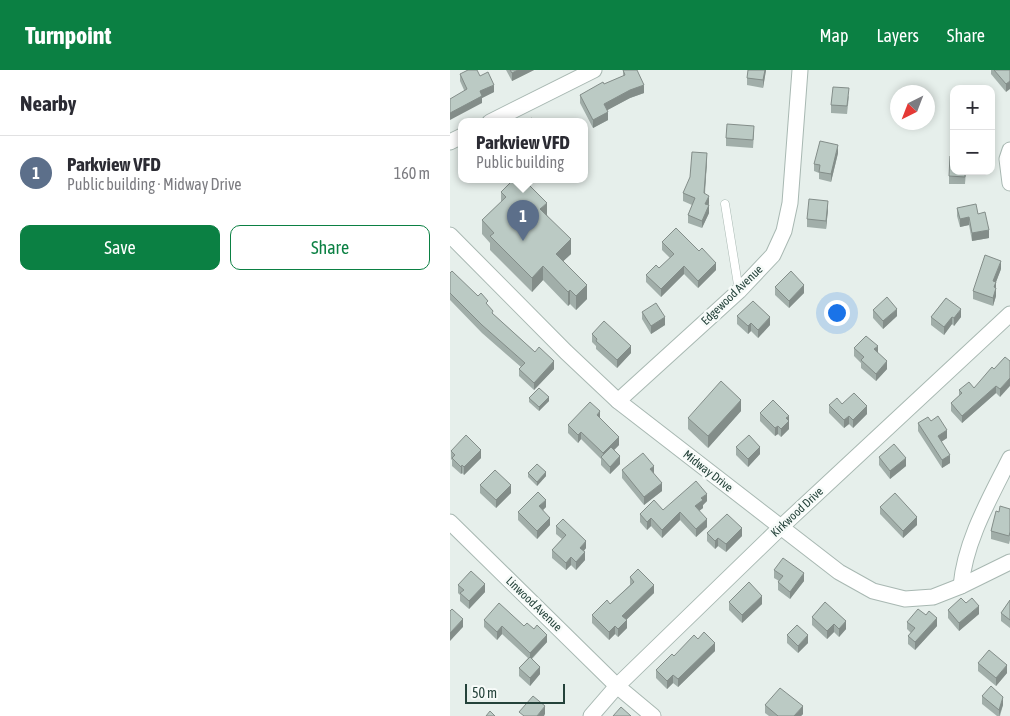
<!DOCTYPE html>
<html lang="en">
<head>
<meta charset="utf-8">
<style>
	:root { --surface:#fff; --page:#f7f7f7; --text:#2b2b33; --muted:#7c7c81; --line:#e1e1e2; --accent:#0b8043 }
	body { margin:0; font-family:"Asap Condensed",sans-serif; background:var(--page); color:var(--text) }
	.controls { position:absolute; right:15px; top:15px; display:grid; overflow:hidden; border-radius:10px; box-shadow:0 2px 8px #0003 }
	.controls button { width:45px; height:45px; display:grid; place-items:center; padding:0; border:0; border-bottom:1px solid var(--line); background:var(--surface); color:var(--text); font:25px sans-serif }
	.compass { position:absolute; left:440px; top:15px; width:45px; height:45px; border-radius:50%; background:var(--surface); box-shadow:0 2px 8px #0003; rotate:222deg }
	.scale { position:absolute; left:15px; bottom:12px; width:100px; box-sizing:border-box; padding-left:5px; border:2px solid #24423a; border-top:0; font-size:14px; line-height:18px; white-space:nowrap; color:#24423a; -webkit-text-stroke:4px #f7fbf9; paint-order:stroke }
	.you { position:absolute; left:386px; top:242px; width:18px; height:18px; margin:-12px; border:4px solid #fff; border-radius:50%; background:#1a73e8; box-shadow:0 0 0 8px #1a73e833 }
	.badge { display:grid; place-items:center; width:32px; height:32px; border-radius:50%; background:var(--accent); color:#fff; font-size:16px; font-weight:700 }
	.pin { position:absolute; translate:-50% -41px; filter:drop-shadow(0 1px 2px #0008) }
	.pin::after { content:''; position:absolute; top:26px; width:18px; height:15px; background:inherit; clip-path:polygon(0 0,100% 0,50% 100%) }
	.popup { position:absolute; left:8px; top:48px; width:130px; height:65px; box-sizing:border-box; display:grid; place-content:center; border-radius:10px; background:var(--surface); filter:drop-shadow(0 1px 4px #0005); font-size:16px; white-space:nowrap; color:var(--muted) }
	.popup b { font-size:19px; color:var(--text) }
	.popup::after { content:''; position:absolute; left:50%; top:100%; margin-left:-10px; border:10px solid transparent; border-top-color:var(--surface) }
	.list { margin:0; padding:0; list-style:none }
	h2 { display:flex; justify-content:space-between; align-items:center; height:65px; margin:0; padding:0 20px; font-size:21px }
	h2 small { font-size:16px; font-weight:400; color:var(--muted) }
	.list li { display:grid; grid-template-columns:32px 1fr auto; gap:15px; align-items:center; box-sizing:border-box; height:75px; padding:0 20px; border-top:1px solid var(--line) }
	.list b { display:block; font-size:19px; white-space:nowrap }
	.list p { margin:0; font-size:16px; white-space:nowrap; color:var(--muted) }
	.list em { font-size:16px; font-style:normal; color:var(--muted) }
	.actions { display:flex; gap:10px; padding:15px 20px }
	.actions a { flex:1; padding:11px 0; border:1px solid var(--accent); border-radius:10px; text-align:center; font-size:18px; color:var(--accent) }
	.actions .main { background:var(--accent); color:#fff }
	.map { position:relative; flex:none; width:560px; height:646px; overflow:hidden }
	header { display:flex; align-items:center; gap:30px; box-sizing:border-box; height:70px; padding:0 25px; background:var(--accent); color:#fff }
	header strong { font-size:24px }
	nav { display:flex; gap:28px; margin-inline-start:auto; font-size:18px }
	main { display:flex }
	aside { flex:1; background:var(--surface) }
	.map>svg:first-child { display:block }
</style>
</head>
<body>
<header>
<strong>Turnpoint</strong>
<nav><a>Map</a><a>Layers</a><a>Share</a></nav>
</header>
<main>
<aside>
<h2>Nearby<small></small></h2>
<ul class="list">
<li><span class="badge" style="background:#5c6f8a">1</span><div><b>Parkview VFD</b><p>Public building · Midway Drive</p></div><em>160 m</em></li>
</ul>
<div class="actions"><a class="main">Save</a><a>Share</a></div>
</aside>
<div class="map">
<svg width="560" height="646" viewBox="0 0 560 646">
	<rect width="100%" height="100%" fill="#e6efeb"/>
	<g fill="none" stroke-linecap="round" stroke-linejoin="round">
		<defs>
			<path id="lane" d="M275,134L289,221"/>
			<g id="street">
				<path d="M40,52L144,0"/>
				<path d="M0,72L12,66"/>
				<path d="M560,80L557,89L560,113"/>
				<path d="M0,165L116,282L168,331L389,502L423,521L455,529L483,527L511,516L560,492"/>
				<path d="M168,331L289,221L323,185L334,161L340,133L350,0"/>
				<path d="M0,452L167,616L203,646"/>
				<path d="M511,516C515,471 540,428 560,388"/>
				<path d="M141,646L167,616L330,458L560,244"/>
			</g>
		</defs>
		<use href="#lane" stroke="#a8b8b2" stroke-width="9"/>
		<use href="#street" stroke="#a8b8b2" stroke-width="17"/>
		<use href="#lane" stroke="#fff" stroke-width="8"/>
		<use href="#street" stroke="#fff" stroke-width="15"/>
	</g>
	<g fill="#a1aea9">
		<path d="M56,0H84L62,11Z"/>
		<path d="M173,0L194,23L180,28L157,40L158,50L143,58L130,33V25L173,6Z"/>
		<path d="M316,0L313,18L297,15V8Z"/>
		<path d="M541,0H560L556,22L541,4Z"/>
		<path d="M10,4L30,6L44,22L32,28V33L14,20L10,11Z"/>
		<path d="M399,26L397,44L381,43V35Z"/>
		<path d="M304,64L303,78L276,76V68Z"/>
		<path d="M388,83L381,112L369,109V103L364,101V94Z"/>
		<path d="M257,91L255,124L259,133V143L252,158L238,153V145L242,135L233,131V123Z"/>
		<path d="M516,101L515,114H499V106Z"/>
		<path d="M51,122L97,145L121,184L113,191L137,229L126,240L120,234L118,236L93,210L82,222L40,180V173L32,164V150L51,132Z"/>
		<path d="M507,138L528,144L539,168L522,171L519,155L510,157L507,146Z"/>
		<path d="M378,139L376,159L357,157V149Z"/>
		<path d="M212,172L266,200L248,218L234,204L211,227L196,212V205L209,198L220,188L212,180Z"/>
		<path d="M551,199L546,212V226L543,236L523,229V221Z"/>
		<path d="M0,203L38,236L43,244L104,299L84,320L69,306V299L71,297L32,263L0,230Z"/>
		<path d="M325,217L354,223L339,238L325,225Z"/>
		<path d="M496,228L511,247L504,256L502,254L494,265L481,255V247Z"/>
		<path d="M423,240L447,246L433,259L423,248Z"/>
		<path d="M192,242L215,255L201,264L192,249Z"/>
		<path d="M287,246L320,255L308,268L301,261L298,264L287,254Z"/>
		<path d="M142,264L181,283L167,298L146,279V276L142,272Z"/>
		<path d="M404,278L428,283L437,299L426,311L411,298V293L404,286Z"/>
		<path d="M555,287L550,327L546,323L512,353L501,341V333L509,326V320L524,318L544,299Z"/>
		<path d="M79,328L99,331L89,341L79,332Z"/>
		<path d="M379,335L417,344L403,358L399,354L394,358L379,343Z"/>
		<path d="M291,341L258,378L238,359V348Z"/>
		<path d="M310,343L339,346V359L331,367L328,364L325,366L310,351Z"/>
		<path d="M150,349L169,375L164,380L170,394L160,404L151,395V389L131,369L128,373L118,363V355Z"/>
		<path d="M481,351L497,368L491,372L500,393L492,398L468,361V353Z"/>
		<path d="M286,377L310,384L298,397L286,385Z"/>
		<path d="M1,381L31,388L14,405L12,403L11,404L2,396V390L1,389Z"/>
		<path d="M429,387L456,396L440,409L429,395Z"/>
		<path d="M172,400L204,404L212,421L194,435L172,408Z"/>
		<path d="M78,403L96,406L87,416L78,407Z"/>
		<path d="M30,415L61,423L46,438L30,423Z"/>
		<path d="M257,431L253,435V438L249,441L257,457L246,467L230,450L212,468L201,456L197,460L190,452V444Z"/>
		<path d="M96,437L93,440L100,455L87,469L68,450V442Z"/>
		<path d="M430,437L467,455L453,468L430,444Z"/>
		<path d="M560,439V470L559,474L541,469V461L549,442Z"/>
		<path d="M106,456L136,478L134,481L135,490L126,500L121,495L116,500L102,488V480L112,469L106,464Z"/>
		<path d="M257,463L292,466L276,482L268,476L265,479L257,471Z"/>
		<path d="M324,500L354,511L340,529L328,520V512L329,511L324,508Z"/>
		<path d="M180,507L204,523L176,550L177,558L168,567L165,564L159,570L142,553V545L160,534L180,515Z"/>
		<path d="M8,515L35,522L19,539L10,531V525L8,523Z"/>
		<path d="M560,530V558L551,551V543Z"/>
		<path d="M279,532L312,534L292,553L279,540Z"/>
		<path d="M375,532L396,559L389,567L384,562L377,569L362,555V547Z"/>
		<path d="M516,533L529,544L509,561L498,548V540Z"/>
		<path d="M34,550L74,556L97,572L82,589L90,604L80,616L69,606V598L78,588L52,564L47,570L34,557Z"/>
		<path d="M457,552L487,556L465,580L458,574V566L461,563L457,559Z"/>
		<path d="M337,565L358,573L348,583L337,573Z"/>
		<path d="M248,569L265,581L228,617L223,613L217,619L206,608V600Z"/>
		<path d="M528,593L557,603L546,616L528,601Z"/>
		<path d="M532,626L553,635L550,646H547L532,634Z"/>
		<path d="M315,635L353,644L351,646H319L315,643Z"/>
	</g>
	<g fill="#838d89">
		<path d="M68,0H84L62,11V3Z"/>
		<path d="M315,0H316L313,18V10Z"/>
		<path d="M560,11V19L556,22V14Z"/>
		<path d="M44,15V22L32,28V33L0,50V43L30,21Z"/>
		<path d="M194,15V23L180,28L154,42V34L180,20Z"/>
		<path d="M158,42V50L143,58V50Z"/>
		<path d="M388,75V83L381,112V104Z"/>
		<path d="M257,83V91L254,131V123Z"/>
		<path d="M259,126V133L255,142V134Z"/>
		<path d="M378,131V139L376,159V151Z"/>
		<path d="M97,133V147L90,139Z"/>
		<path d="M259,135V143L252,158V151Z"/>
		<path d="M519,147V155L510,157V149Z"/>
		<path d="M539,160V168L522,171V163Z"/>
		<path d="M121,169V184L106,198V184Z"/>
		<path d="M551,191V199L546,212V226L543,236V211Z"/>
		<path d="M266,193V200L248,218V211Z"/>
		<path d="M93,196V210L82,222V208Z"/>
		<path d="M234,196V204L211,227V219Z"/>
		<path d="M137,215V229L126,240V226Z"/>
		<path d="M354,215V223L339,238V231Z"/>
		<path d="M120,220V234L118,236V222Z"/>
		<path d="M447,239V246L433,259V251Z"/>
		<path d="M511,239V247L504,256V248Z"/>
		<path d="M215,247V255L201,264V256Z"/>
		<path d="M320,247V255L308,268V260Z"/>
		<path d="M502,247V254L494,265V257Z"/>
		<path d="M301,253V261L298,264V256Z"/>
		<path d="M181,276V283L167,298V290Z"/>
		<path d="M428,276V284L424,279Z"/>
		<path d="M104,291V299L84,320V313Z"/>
		<path d="M437,291V299L426,311V304Z"/>
		<path d="M560,308V316L550,327V319Z"/>
		<path d="M546,316V323L512,353V346Z"/>
		<path d="M99,327V331L89,341V337Z"/>
		<path d="M291,330V341L258,378V366Z"/>
		<path d="M417,336V344L403,358V350Z"/>
		<path d="M150,341V349L147,345Z"/>
		<path d="M339,346V359L331,367V359L336,348Z"/>
		<path d="M399,346V354L394,358V350Z"/>
		<path d="M328,356V364L325,366V358Z"/>
		<path d="M497,360V368L488,374V366Z"/>
		<path d="M131,362V369L128,373V365Z"/>
		<path d="M169,367V375L154,390H153V383Z"/>
		<path d="M310,377V384L298,397V389Z"/>
		<path d="M31,380V388L14,405V397Z"/>
		<path d="M500,385V393L492,398V390Z"/>
		<path d="M170,386V394L160,404V397Z"/>
		<path d="M456,388V396L440,409V401Z"/>
		<path d="M12,395V403L11,404V397Z"/>
		<path d="M204,396V404L200,399Z"/>
		<path d="M96,402V406L87,416V412Z"/>
		<path d="M212,413V421L194,435V427Z"/>
		<path d="M61,415V423L46,438V430Z"/>
		<path d="M257,424V431L253,435V438L245,444V436L251,428Z"/>
		<path d="M96,430V437L89,444V436Z"/>
		<path d="M230,442V450L212,468V460Z"/>
		<path d="M467,447V455L453,468V461Z"/>
		<path d="M100,448V455L87,469V461Z"/>
		<path d="M201,448V456L197,460V452Z"/>
		<path d="M257,449V457L246,467V459Z"/>
		<path d="M292,458V466L276,482V474Z"/>
		<path d="M268,468V476L265,479V471Z"/>
		<path d="M136,471V478L130,485V478Z"/>
		<path d="M135,482V490L126,500V492Z"/>
		<path d="M121,487V495L116,500V493Z"/>
		<path d="M354,503V511L340,529V522Z"/>
		<path d="M35,514V522L19,539V531Z"/>
		<path d="M204,515V523L172,554V546Z"/>
		<path d="M312,526V534L292,553V545Z"/>
		<path d="M529,536V544L509,561V553Z"/>
		<path d="M487,548V556L465,580V572Z"/>
		<path d="M13,549V557L0,571V563Z"/>
		<path d="M177,550V558L168,567V559Z"/>
		<path d="M396,551V559L389,567V559Z"/>
		<path d="M384,554V562L377,569V561Z"/>
		<path d="M52,556V564L47,570V562Z"/>
		<path d="M165,556V564L159,570V562Z"/>
		<path d="M97,565V572L80,590V583Z"/>
		<path d="M358,565V573L348,583V576Z"/>
		<path d="M265,573V581L228,617V609Z"/>
		<path d="M557,595V603L546,616V608Z"/>
		<path d="M90,597V604L80,616V608Z"/>
		<path d="M223,605V613L217,619V611Z"/>
		<path d="M553,627V635L549,646V640Z"/>
		<path d="M95,636V644L94,646H87Z"/>
		<path d="M353,636V644L351,646H344Z"/>
	</g>
	<g fill="#bbcac4" stroke="#838d89">
		<path d="M18,0H27L30,6L38,2L44,15L30,21L32,26L0,43V29L17,19L10,4Z"/>
		<path d="M60,0H68L62,3Z"/>
		<path d="M173,0H187L194,15L180,20L154,34L158,42L143,50L130,25L153,12L154,14L175,5Z"/>
		<path d="M298,0H315L313,10L297,8Z"/>
		<path d="M544,0H560V11L556,14Z"/>
		<path d="M383,17L399,18L397,36L381,35Z"/>
		<path d="M82,48L84,52H74Z"/>
		<path d="M277,54L304,56L303,70L276,68Z"/>
		<path d="M370,71L388,75L381,104L369,102L370,95L364,94Z"/>
		<path d="M242,82L257,83L254,123L259,126L255,134L259,135L252,151L238,145L245,128L233,123L240,107Z"/>
		<path d="M500,86H504V101H515V107L499,106Z"/>
		<path d="M63,110H74L97,133L90,139L121,169L106,184L137,215L126,226L120,220L118,222L93,196L82,208L40,166L44,163L32,150L56,127L51,122Z"/>
		<path d="M359,129L378,131L376,151L357,149Z"/>
		<path d="M526,134L528,144L535,142L539,160L522,163L519,147L510,149L507,138Z"/>
		<path d="M226,158L249,181L252,178L266,193L248,211L234,196L211,219L196,205L206,195L209,198L224,184L212,172Z"/>
		<path d="M535,185L551,191L543,211L546,212L544,217L546,218L543,228L523,221Z"/>
		<path d="M2,201L28,226L31,223L38,231L36,233L43,241L42,243L85,282L89,277L104,291L84,313L69,299L75,293L32,255L0,223V203Z"/>
		<path d="M341,201L354,215L339,231L325,217Z"/>
		<path d="M437,227L447,239L433,251L423,240Z"/>
		<path d="M496,228L511,239L504,248L502,247L494,257L481,247Z"/>
		<path d="M303,231L320,247L308,260L301,253L298,256L287,246Z"/>
		<path d="M206,233L215,247L201,256L192,242Z"/>
		<path d="M154,251L181,276L167,290L146,271L147,269L142,264Z"/>
		<path d="M416,266L428,276L424,279L437,291L426,304L411,290L414,287L404,278Z"/>
		<path d="M555,287L560,291V308L550,319L546,316L512,346L501,333L512,323L509,320L519,312L524,318L542,297L544,299Z"/>
		<path d="M271,311L291,330L258,366L238,348Z"/>
		<path d="M89,318L99,327L89,337L79,328Z"/>
		<path d="M404,323L417,336L403,350L399,346L394,350L379,335L387,328L392,334Z"/>
		<path d="M323,330L339,346L336,348L339,351L331,359L328,356L325,358L310,343Z"/>
		<path d="M140,332L150,341L147,345L169,367L153,383L131,362L128,365L118,355Z"/>
		<path d="M488,346L497,360L488,366L500,385L492,390L468,353L478,347L481,351Z"/>
		<path d="M16,365L31,380L14,397L12,395L11,397L2,388L5,385L1,381Z"/>
		<path d="M299,365L310,377L298,389L286,377Z"/>
		<path d="M444,374L456,388L440,401L429,387Z"/>
		<path d="M161,377L170,386L160,397L151,387Z"/>
		<path d="M193,383L204,396L200,399L212,413L194,427L172,400Z"/>
		<path d="M87,394L96,402L87,412L78,403Z"/>
		<path d="M45,400L61,415L46,430L30,415Z"/>
		<path d="M246,411L257,424L251,428L253,430L245,436L257,449L246,459L230,442L212,460L201,448L197,452L190,444L204,430L213,440Z"/>
		<path d="M88,422L96,430L89,436L100,448L87,461L68,442Z"/>
		<path d="M445,423L467,447L453,461L430,437Z"/>
		<path d="M550,436L560,439V462L559,466L541,461L546,441L549,442Z"/>
		<path d="M277,444L292,458L276,474L268,468L265,471L257,463Z"/>
		<path d="M113,449L136,471L130,478L135,482L126,492L121,487L116,493L102,480L116,465L106,456Z"/>
		<path d="M333,488L354,503L340,522L328,512L333,506L324,500Z"/>
		<path d="M188,499L204,515L172,546L177,550L168,559L165,556L159,562L142,545L157,530L160,534L184,512L180,507Z"/>
		<path d="M21,501L35,514L19,531L10,523L14,520L8,515Z"/>
		<path d="M299,512L312,526L292,545L279,532Z"/>
		<path d="M511,528L516,533L522,528L529,536L509,553L498,540Z"/>
		<path d="M560,530V550L551,543Z"/>
		<path d="M375,532L396,551L389,559L384,554L377,561L362,547Z"/>
		<path d="M49,533L74,556L77,553L84,559L87,555L97,565L80,583L52,556L47,562L34,550Z"/>
		<path d="M2,539L13,549L0,563V541Z"/>
		<path d="M468,539L476,545L479,541L487,548L465,572L458,566L465,558L457,552Z"/>
		<path d="M347,555L358,565L348,576L337,565Z"/>
		<path d="M254,562L265,573L228,609L223,605L217,611L206,600L222,584L224,586L244,565L248,569Z"/>
		<path d="M539,580L557,595L546,608L528,593Z"/>
		<path d="M80,587L90,597L80,608L69,598Z"/>
		<path d="M541,616L553,627L549,640L532,626Z"/>
		<path d="M330,618L353,636L344,646H328L315,635Z"/>
		<path d="M83,626L95,636L87,646H74L69,642Z"/>
		<path d="M171,637L181,646H163Z"/>
		<path d="M40,641L45,646H36Z"/>
	</g>
	<g text-anchor="middle" dominant-baseline="central" stroke-width="5" stroke-linejoin="round" paint-order="stroke">
		<g font-size="12" fill="#24423a" stroke="#f7fbf9">
			<text transform="translate(282 225) rotate(-44)">Edgewood Avenue</text>
			<text transform="translate(258 401) rotate(38)">Midway Drive</text>
			<text transform="translate(347 442) rotate(-43)">Kirkwood Drive</text>
			<text transform="translate(84 534) rotate(44)">Linwood Avenue</text>
		</g>
	</g>
</svg>
<div class="controls">
<button>+</button>
<button>−</button>
</div>
<svg class="compass" viewBox="-18 -18 36 36"><path d="M0-13l5 13h-10z" fill="#e53935"/><path d="M0 13l5-13h-10z" fill="#7c7c81"/></svg>
<div class="scale">50 m</div>
<div class="you"></div>
<div class="pin badge" style="left:73px;top:171px;background:#5c6f8a">1</div>
<div class="popup"><b>Parkview VFD</b>Public building</div>
</div>
</main>
</body>
</html>
